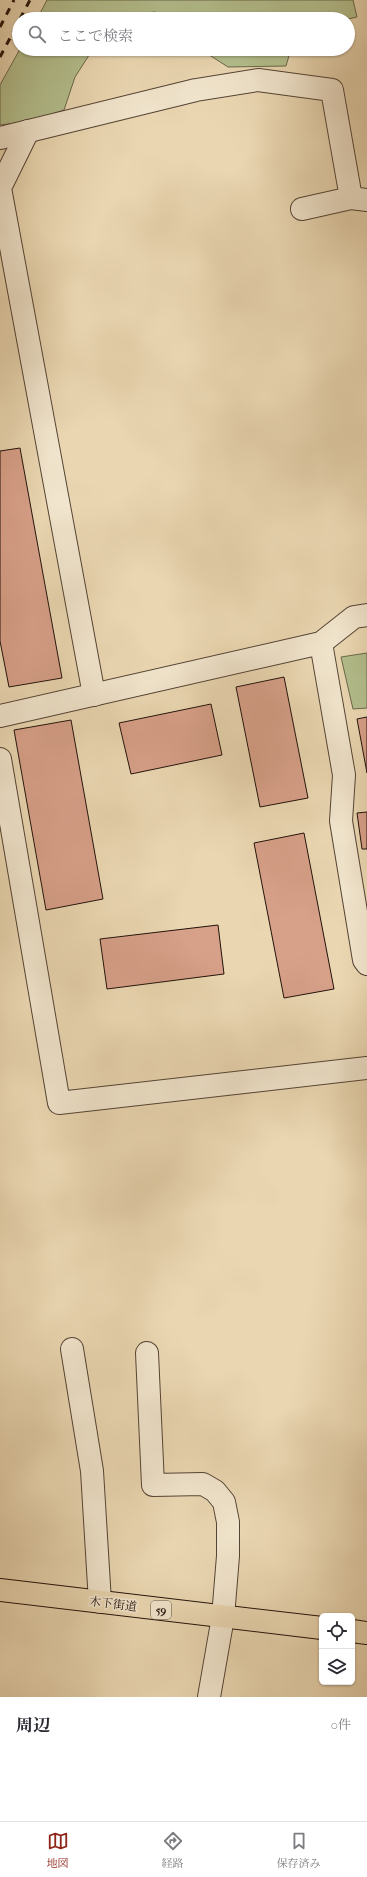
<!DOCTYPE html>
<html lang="ja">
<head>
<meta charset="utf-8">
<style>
	:root { --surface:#fff; --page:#f2f2f3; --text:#2b2b33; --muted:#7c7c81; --line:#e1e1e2; --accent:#8f2418 }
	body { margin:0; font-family:"IM FELL French Canon","Noto Serif JP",serif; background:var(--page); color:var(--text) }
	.controls { position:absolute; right:12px; bottom:12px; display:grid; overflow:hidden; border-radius:6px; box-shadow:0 1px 3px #0004 }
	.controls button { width:36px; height:36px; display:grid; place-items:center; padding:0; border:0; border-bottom:1px solid var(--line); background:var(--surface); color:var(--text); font:20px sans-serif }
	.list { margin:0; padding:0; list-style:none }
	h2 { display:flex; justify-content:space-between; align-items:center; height:52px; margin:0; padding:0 16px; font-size:17px }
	h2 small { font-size:13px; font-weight:400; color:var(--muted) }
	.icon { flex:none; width:22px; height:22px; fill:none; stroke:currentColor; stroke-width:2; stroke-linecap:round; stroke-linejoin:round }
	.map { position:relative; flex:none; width:367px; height:1697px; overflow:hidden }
	.search { position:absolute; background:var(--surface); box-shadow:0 1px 3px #0004; left:12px; right:12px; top:12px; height:44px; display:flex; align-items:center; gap:10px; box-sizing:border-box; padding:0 14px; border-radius:22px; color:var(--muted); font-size:15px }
	.sheet { height:124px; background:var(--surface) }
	nav { display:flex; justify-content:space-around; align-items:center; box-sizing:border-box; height:56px; border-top:1px solid var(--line); background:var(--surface); font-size:11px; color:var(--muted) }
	nav a { display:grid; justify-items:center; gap:2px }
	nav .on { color:var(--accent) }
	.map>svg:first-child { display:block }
</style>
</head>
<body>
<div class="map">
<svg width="367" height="1697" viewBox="0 0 367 1697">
	<rect width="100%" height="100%" fill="#ead7b2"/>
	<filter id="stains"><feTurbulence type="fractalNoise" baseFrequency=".005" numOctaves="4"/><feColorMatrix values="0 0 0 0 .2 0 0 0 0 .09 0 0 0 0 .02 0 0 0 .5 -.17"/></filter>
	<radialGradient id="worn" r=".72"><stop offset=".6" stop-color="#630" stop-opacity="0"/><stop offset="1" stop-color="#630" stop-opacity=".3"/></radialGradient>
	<g fill="#b4bf8e" stroke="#6b684c">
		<path d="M47,0H353L357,17L348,19H174L155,12L126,16L122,19H37Z"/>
		<path d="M20,49H93L75,77L64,110L31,121L0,125V85Z"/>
		<path d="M200,49H291L286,66L228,67Z"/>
		<path d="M367,653V708L353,709L341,657Z"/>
	</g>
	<g fill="#d7a089" stroke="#22120b">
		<path d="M20,448L62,678L9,687L0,641V451Z"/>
		<path d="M284,677L308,798L260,807L236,687Z"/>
		<path d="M211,704L222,755L131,774L119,723Z"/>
		<path d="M367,717V773L357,719Z"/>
		<path d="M71,720L103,899L46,910L14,730Z"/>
		<path d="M367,812V849H362L357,813Z"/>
		<path d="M304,833L334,989L284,998L254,843Z"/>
		<path d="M218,925L224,974L107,989L100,939Z"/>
	</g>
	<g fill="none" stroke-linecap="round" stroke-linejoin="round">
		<defs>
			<g id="minor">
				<path d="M28,131L0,188L94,695"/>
				<path d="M0,138L196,90L258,80L332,90L351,198"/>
				<path d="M302,209L351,198L367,200"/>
				<path d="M321,643L344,775L341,821L364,960L367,964"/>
				<path d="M0,716L321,643L354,617L367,615"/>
				<path d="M0,759L59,1103L367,1068"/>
				<path d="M72,1349L92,1471L100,1602"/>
				<path d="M147,1353L153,1485L203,1484L215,1491L224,1502L228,1522V1556L223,1617L209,1697"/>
			</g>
			<g id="major">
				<path d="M0,1590L322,1628"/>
				<path d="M352,1631L367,1633"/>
			</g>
		</defs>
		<use href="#minor" stroke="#544335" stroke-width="24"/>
		<use href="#major" stroke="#22120b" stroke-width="24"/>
		<use href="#minor" stroke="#f1e5cd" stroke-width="22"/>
		<use href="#major" stroke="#ead7b2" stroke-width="22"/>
		<g stroke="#22120b" stroke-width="3" stroke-dasharray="7 7" stroke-linecap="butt">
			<path d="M20,19L30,0"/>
			<path d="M0,27L14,0"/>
			<path d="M0,57L19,21"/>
		</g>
	</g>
	<g text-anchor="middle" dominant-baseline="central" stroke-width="3.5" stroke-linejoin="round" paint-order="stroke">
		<rect fill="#f1e5cd" stroke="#605145" stroke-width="1" x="151" y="1601" width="20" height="18" rx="3"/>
		<g font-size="11" font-weight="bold" fill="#22120b">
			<text x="161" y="1610">59</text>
		</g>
		<g font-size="12" fill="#22120b" stroke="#f1e5cd">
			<text transform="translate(113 1604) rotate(7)">木下街道</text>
		</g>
	</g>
	<rect width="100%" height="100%" filter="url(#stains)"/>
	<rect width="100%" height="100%" fill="url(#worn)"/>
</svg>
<div class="controls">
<button><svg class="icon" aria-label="locate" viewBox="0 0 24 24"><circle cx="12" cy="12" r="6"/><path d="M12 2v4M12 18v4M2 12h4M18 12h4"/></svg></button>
<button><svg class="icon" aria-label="layers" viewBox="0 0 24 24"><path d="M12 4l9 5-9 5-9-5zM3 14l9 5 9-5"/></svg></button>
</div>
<div class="search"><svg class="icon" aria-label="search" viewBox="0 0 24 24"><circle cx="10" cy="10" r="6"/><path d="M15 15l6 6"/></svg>ここで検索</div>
</div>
<section class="sheet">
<h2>周辺<small>0件</small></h2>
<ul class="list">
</ul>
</section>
<nav>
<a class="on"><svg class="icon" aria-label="map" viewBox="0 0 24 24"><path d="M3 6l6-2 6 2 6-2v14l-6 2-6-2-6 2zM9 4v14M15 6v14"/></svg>地図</a>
<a><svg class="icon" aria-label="directions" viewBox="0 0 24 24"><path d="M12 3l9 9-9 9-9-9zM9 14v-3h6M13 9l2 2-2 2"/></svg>経路</a>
<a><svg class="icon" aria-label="saved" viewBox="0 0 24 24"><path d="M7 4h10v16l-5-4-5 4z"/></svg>保存済み</a>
</nav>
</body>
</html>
